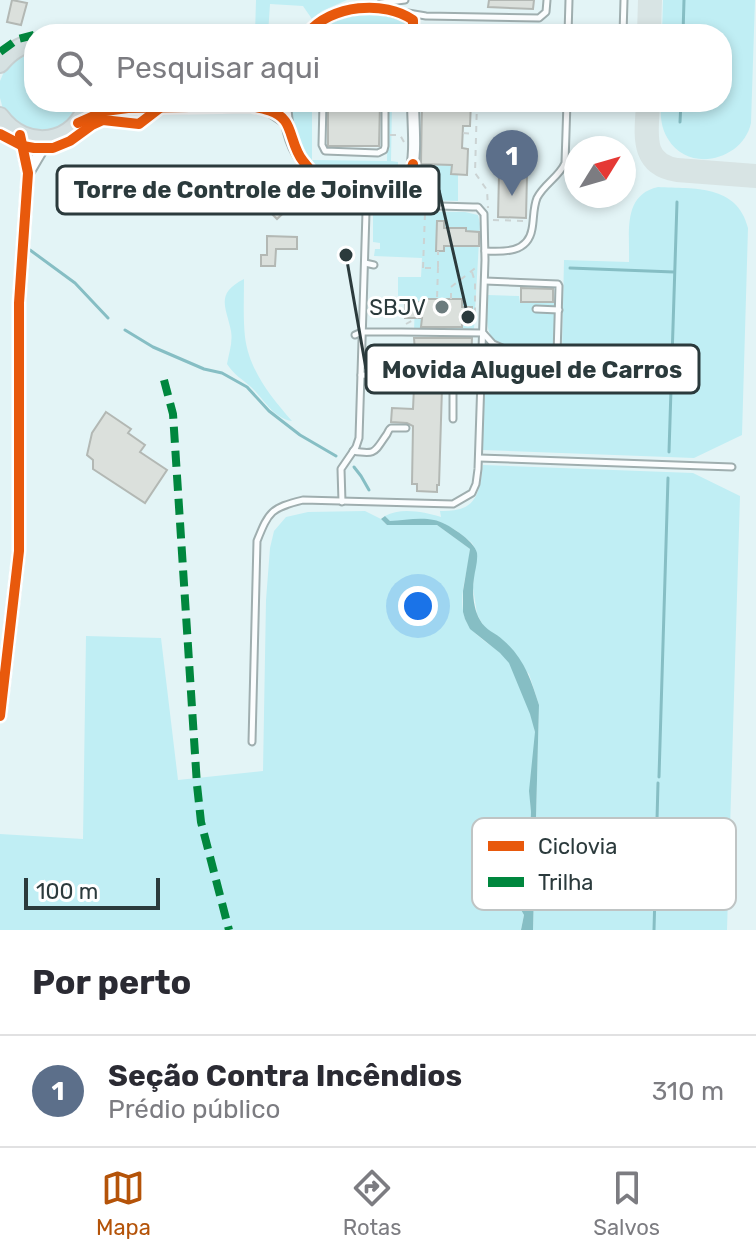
<!DOCTYPE html>
<html lang="pt">
<head>
<meta charset="utf-8">
<style>
	:root { --surface:#fff; --page:#f7f7f7; --text:#2b2b33; --muted:#7c7c81; --line:#e1e1e2; --accent:#b45309 }
	body { margin:0; font-family:Rubik,sans-serif; background:var(--page); color:var(--text) }
	.compass { position:absolute; left:564px; top:136px; width:72px; height:72px; border-radius:50%; background:var(--surface); box-shadow:0 4px 12px #0003; rotate:53deg }
	.scale { position:absolute; left:24px; bottom:20px; width:136px; box-sizing:border-box; padding-left:8px; border:4px solid #2b3a3c; border-top:0; font-size:22px; line-height:28px; white-space:nowrap; color:#2b3a3c; -webkit-text-stroke:6px #fff; paint-order:stroke }
	.you { position:absolute; left:418px; top:606px; width:28px; height:28px; margin:-20px; border:6px solid #fff; border-radius:50%; background:#1a73e8; box-shadow:0 0 0 12px #1a73e833 }
	.badge { display:grid; place-items:center; width:52px; height:52px; border-radius:50%; background:var(--accent); color:#fff; font-size:26px; font-weight:700 }
	.pin { position:absolute; translate:-50% -66px; filter:drop-shadow(0 2px 4px #0008) }
	.pin::after { content:''; position:absolute; top:42px; width:28px; height:24px; background:inherit; clip-path:polygon(0 0,100% 0,50% 100%) }
	.list { margin:0; padding:0; list-style:none }
	h2 { display:flex; justify-content:space-between; align-items:center; height:104px; margin:0; padding:0 32px; font-size:34px }
	h2 small { font-size:26px; font-weight:400; color:var(--muted) }
	.list li { display:grid; grid-template-columns:52px 1fr auto; gap:24px; align-items:center; box-sizing:border-box; height:112px; padding:0 32px; border-top:2px solid var(--line) }
	.list b { display:block; font-size:30px; white-space:nowrap }
	.list p { margin:0; font-size:26px; white-space:nowrap; color:var(--muted) }
	.list em { font-size:26px; font-style:normal; color:var(--muted) }
	.icon { flex:none; width:44px; height:44px; fill:none; stroke:currentColor; stroke-width:2; stroke-linecap:round; stroke-linejoin:round }
	.map { position:relative; flex:none; width:756px; height:930px; overflow:hidden }
	.search { position:absolute; background:var(--surface); box-shadow:0 4px 12px #0003; left:24px; right:24px; top:24px; height:88px; display:flex; align-items:center; gap:20px; box-sizing:border-box; padding:0 28px; border-radius:32px; color:var(--muted); font-size:30px }
	.sheet { height:216px; background:var(--surface) }
	nav { display:flex; justify-content:space-around; align-items:center; box-sizing:border-box; height:112px; border-top:2px solid var(--line); background:var(--surface); font-size:22px; color:var(--muted) }
	nav a { display:grid; justify-items:center; gap:4px }
	nav .on { color:var(--accent) }
	.map>svg:first-child { display:block }
</style>
</head>
<body>
<div class="map">
<svg width="756" height="930" viewBox="0 0 756 930">
	<rect width="100%" height="100%" fill="#e3f4f6"/>
	<g fill="#c0eef4" fill-rule="evenodd">
		<path d="M256,0H347L322,11L312,19L303,6L270,4L268,34H255Z"/>
		<path d="M663,0H755L751,123C743,160 689,174 668,139C661,128 660,115 661,102H722V34H662Z"/>
		<path d="M356,10H384L405,20L407,34H314L328,23Z"/>
		<path d="M34,49V102H82L73,119L58,129L41,133L24,129L3,109L0,98V81L6,67L17,56Z"/>
		<path d="M290,102H312V160L387,161L388,102H392L391,161L398,162C398,175 393,193 377,196C371,197 364,195 358,195C350,194 342,192 335,187C323,179 313,167 305,155C294,140 291,120 290,102Z"/>
		<path d="M423,164L452,165V174L458,175V201L418,200L410,198L409,197L422,175Z"/>
		<path d="M658,187C694,189 737,184 748,228L742,435L694,458L482,450L483,372L487,371L488,348L490,347C504,352 539,370 552,365C559,362 560,357 562,350L564,260L629,262C630,233 622,195 658,187Z"/>
		<path d="M373,211L465,212L478,215L480,224L474,329L469,332L414,331L415,302H398V277H421L422,258L374,256L375,249H380V243L373,242ZM422,299H462V327H422Z"/>
		<path d="M244,279C244,298 243,318 245,337C249,370 271,397 292,421C273,418 264,399 251,387C242,379 234,375 227,364C229,353 233,342 231,331C226,306 215,294 244,279Z"/>
		<path d="M488,295L519,296L520,303H554V350L550,358C533,363 511,349 495,342C484,330 487,311 488,295Z"/>
		<path d="M483,465L693,473L740,496L727,930H533L539,705L529,674L483,625L477,614L473,588L476,551L472,543L457,531L438,521H390L385,516C401,507 424,512 441,517L440,511C475,512 479,497 483,465Z"/>
		<path d="M365,511L381,519L387,525H437L470,549C469,570 458,593 464,615C470,638 497,645 510,663C517,674 534,719 535,732C536,750 531,770 530,787C529,796 531,803 531,812C531,827 530,859 524,872L526,877L524,905L520,908L524,915L521,930H0V834L83,839L86,636L161,638L178,780L263,771L266,600L270,548L274,531L286,517L308,512Z"/>
	</g>
	<path fill="#86bec4" d="M385,516L390,521C404,520 421,517 434,520C446,522 475,541 477,553C478,561 475,570 474,578C472,591 473,608 480,620C485,630 496,633 503,640C524,658 531,680 539,705L533,930H521L524,915L520,908L524,905L526,877L524,872L526,868L530,842L531,812L529,791L535,732L530,714L509,663L500,653L470,629L465,619L463,612V591L470,549L437,525H387L381,519Z"/>
	<g fill="none" stroke-linecap="round" stroke-linejoin="round">
		<g stroke="#86bec4" stroke-width="3">
			<path d="M683,34L684,0"/>
			<path d="M680,122L681,102"/>
			<path d="M30,250L75,283L108,318"/>
			<path d="M570,268L674,272"/>
			<path d="M125,330L153,347L204,369L222,373L247,387L269,411L300,435L336,456"/>
			<path d="M669,452L677,202"/>
			<path d="M354,467L361,476L369,490"/>
			<path d="M659,777L668,478"/>
			<path d="M654,930L658,783"/>
		</g>
		<g stroke="#d8e4e4" stroke-width="24">
			<path d="M649,34L650,0"/>
			<path d="M648,102C647,132 639,164 677,170L756,176"/>
		</g>
	</g>
	<g fill="#dbe0dc" stroke="#b3b8b4" stroke-width="2">
		<path d="M12,0L27,3L21,25L7,22Z"/>
		<path d="M489,0H534L533,9L488,7Z"/>
		<path d="M328,102H380L379,146H328Z"/>
		<path d="M422,102H471L470,126H463L462,148L468,149L467,175L451,174L452,165L421,164Z"/>
		<path d="M499,174L527,175L526,218L498,217Z"/>
		<path d="M289,183L292,186H297L301,190V194L303,198H309L297,209L293,204L277,219L268,210L284,196L280,192Z"/>
		<path d="M437,221H444V228H466V231L479,232V246H444V251H436Z"/>
		<path d="M267,236L297,237V249H276L275,266H261V255H267Z"/>
		<path d="M521,288L553,289V302H521Z"/>
		<path d="M422,299H462V307H472V321H462V327H421L422,318H405V302H422Z"/>
		<path d="M414,338H472L471,364L444,363V367H432V352H415Z"/>
		<path d="M414,387L442,388L439,485H437V492L417,491V484H412L413,426L407,423L391,422L392,408L413,409Z"/>
		<path d="M106,412L131,429L128,433L145,445L140,452L167,470L145,503L93,469V460L87,455L92,433Z"/>
	</g>
	<g fill="none" stroke-linecap="round" stroke-linejoin="round">
		<defs>
			<g id="service">
				<path d="M381,3L405,0"/>
				<path d="M408,13L426,16L539,18L546,12L547,0"/>
				<path d="M568,34L569,0"/>
				<path d="M623,34L624,0"/>
				<path d="M323,102L322,145L325,151L378,153L384,150L385,146V102"/>
				<path d="M294,181L302,173V162"/>
				<path d="M306,193L315,187H323"/>
				<path d="M485,251C504,252 528,253 532,229C534,219 533,208 537,198C544,184 559,177 565,163L567,102"/>
				<path d="M365,263L374,265"/>
				<path d="M536,309L559,310"/>
				<path d="M484,334L493,344L535,362H549L554,360L557,355L559,286L558,284L485,281"/>
				<path d="M355,335L362,332H401L483,333"/>
				<path d="M361,375L448,380L453,385V419"/>
				<path d="M353,451C377,455 374,452 387,434C388,432 389,429 391,428C392,428 405,428 406,428"/>
				<path d="M479,458L732,467"/>
				<path d="M342,502L341,469L356,447L359,438L366,212L362,205"/>
				<path d="M252,742L257,541C269,511 271,508 303,500L453,504L472,493L476,484L478,469L485,260L484,214L478,207H473L406,205L386,203"/>
			</g>
			<g id="minor">
				<path d="M307,34C331,4 385,0 413,20V34"/>
				<path d="M285,102C286,122 289,143 302,160C320,186 357,216 390,198C398,193 406,185 410,175C417,156 413,123 413,102"/>
				<path d="M78,123L105,111L128,108L251,106L267,109L285,121"/>
				<path d="M28,173L48,139"/>
				<path d="M0,716L19,551V303L28,173L20,135"/>
			</g>
			<g id="primary">
				<path d="M0,64C10,52 19,46 34,42"/>
				<path d="M0,116C26,152 76,145 88,102"/>
			</g>
		</defs>
		<use href="#service" stroke="#9faeaf" stroke-width="9"/>
		<use href="#minor" stroke="#9faeaf" stroke-width="14"/>
		<use href="#primary" stroke="#c6d0d1" stroke-width="20"/>
		<g stroke="#cbd3d3" stroke-width="2" stroke-dasharray="6 6" stroke-linecap="butt">
			<path d="M477,102L475,173L487,190L488,208"/>
			<path d="M463,133L475,134"/>
			<path d="M390,135H400L404,142"/>
			<path d="M425,199L427,164"/>
			<path d="M493,220L527,221"/>
			<path d="M438,267V251"/>
			<path d="M423,268L425,213"/>
			<path d="M425,268H438L437,299"/>
			<path d="M472,272L475,282V313H472"/>
			<path d="M451,299V287L478,266"/>
			<path d="M406,324L422,315"/>
		</g>
		<use href="#service" stroke="#fbfdfe" stroke-width="5"/>
		<use href="#minor" stroke="#fbfdfe" stroke-width="10"/>
		<use href="#primary" stroke="#d6e1e2" stroke-width="16"/>
		<g stroke="#00873e" stroke-width="8" stroke-dasharray="16 8" stroke-linecap="butt">
			<path d="M0,52L18,39L34,35"/>
			<path d="M164,380L173,414L197,785L201,822L229,930"/>
		</g>
		<defs>
			<g id="cycleway">
				<path d="M307,34C331,4 385,0 413,20V34"/>
				<path d="M78,123L105,111L128,108L251,106C262,108 278,111 285,121C292,130 293,149 303,161C312,173 326,188 340,195C373,211 403,202 413,164"/>
				<path d="M0,134L23,146L34,148H53L70,141L92,125L103,120L139,124L161,107"/>
				<path d="M0,716L19,551V303L28,173L20,135"/>
			</g>
		</defs>
		<use href="#cycleway" stroke="#fff" stroke-width="15"/>
		<use href="#cycleway" stroke="#e8590c" stroke-width="10"/>
	</g>
	<circle fill="#6b7b7d" stroke="#fff" stroke-width="3" cx="442" cy="307" r="8"/>
	<g text-anchor="middle" dominant-baseline="central" stroke-width="6" stroke-linejoin="round" paint-order="stroke">
		<g font-size="22" fill="#2b3a3c" stroke="#fff" text-anchor="end">
			<text x="426" y="307">SBJV</text>
		</g>
	</g>
	<rect x="472" y="818" width="264" height="92" rx="12" fill="#fff" stroke="#bfc4c4" stroke-width="2"/>
	<rect x="488" y="841" width="36" height="10" fill="#e8590c"/>
	<rect x="488" y="877" width="36" height="10" fill="#00873e"/>
	<g font-size="22" fill="#2b3a3c">
		<text x="538" y="854">Ciclovia</text>
		<text x="538" y="890">Trilha</text>
	</g>
	<path fill="none" stroke="#2b3a3c" stroke-width="3" d="M468 317L439 190M346 255L366 369"/>
	<g fill="#2b3a3c" stroke="#fff" stroke-width="3">
		<circle cx="468" cy="317" r="8"/>
		<circle cx="346" cy="255" r="8"/>
	</g>
	<g fill="#fff" stroke="#2b3a3c" stroke-width="3">
		<rect x="57" y="166" width="382" height="48" rx="8"/>
		<rect x="366" y="345" width="333" height="48" rx="8"/>
	</g>
	<g font-size="24" text-anchor="middle" font-weight="bold" fill="#2b3a3c">
		<text x="248" y="198">Torre de Controle de Joinville</text>
		<text x="532" y="378">Movida Aluguel de Carros</text>
	</g>
</svg>
<svg class="compass" viewBox="-18 -18 36 36"><path d="M0-13l5 13h-10z" fill="#e53935"/><path d="M0 13l5-13h-10z" fill="#7c7c81"/></svg>
<div class="scale">100 m</div>
<div class="you"></div>
<div class="pin badge" style="left:512px;top:196px;background:#5c6f8a">1</div>
<div class="search"><svg class="icon" aria-label="search" viewBox="0 0 24 24"><circle cx="10" cy="10" r="6"/><path d="M15 15l6 6"/></svg>Pesquisar aqui</div>
</div>
<section class="sheet">
<h2>Por perto<small></small></h2>
<ul class="list">
<li><span class="badge" style="background:#5c6f8a">1</span><div><b>Seção Contra Incêndios</b><p>Prédio público</p></div><em>310 m</em></li>
</ul>
</section>
<nav>
<a class="on"><svg class="icon" aria-label="map" viewBox="0 0 24 24"><path d="M3 6l6-2 6 2 6-2v14l-6 2-6-2-6 2zM9 4v14M15 6v14"/></svg>Mapa</a>
<a><svg class="icon" aria-label="directions" viewBox="0 0 24 24"><path d="M12 3l9 9-9 9-9-9zM9 14v-3h6M13 9l2 2-2 2"/></svg>Rotas</a>
<a><svg class="icon" aria-label="saved" viewBox="0 0 24 24"><path d="M7 4h10v16l-5-4-5 4z"/></svg>Salvos</a>
</nav>
</body>
</html>
